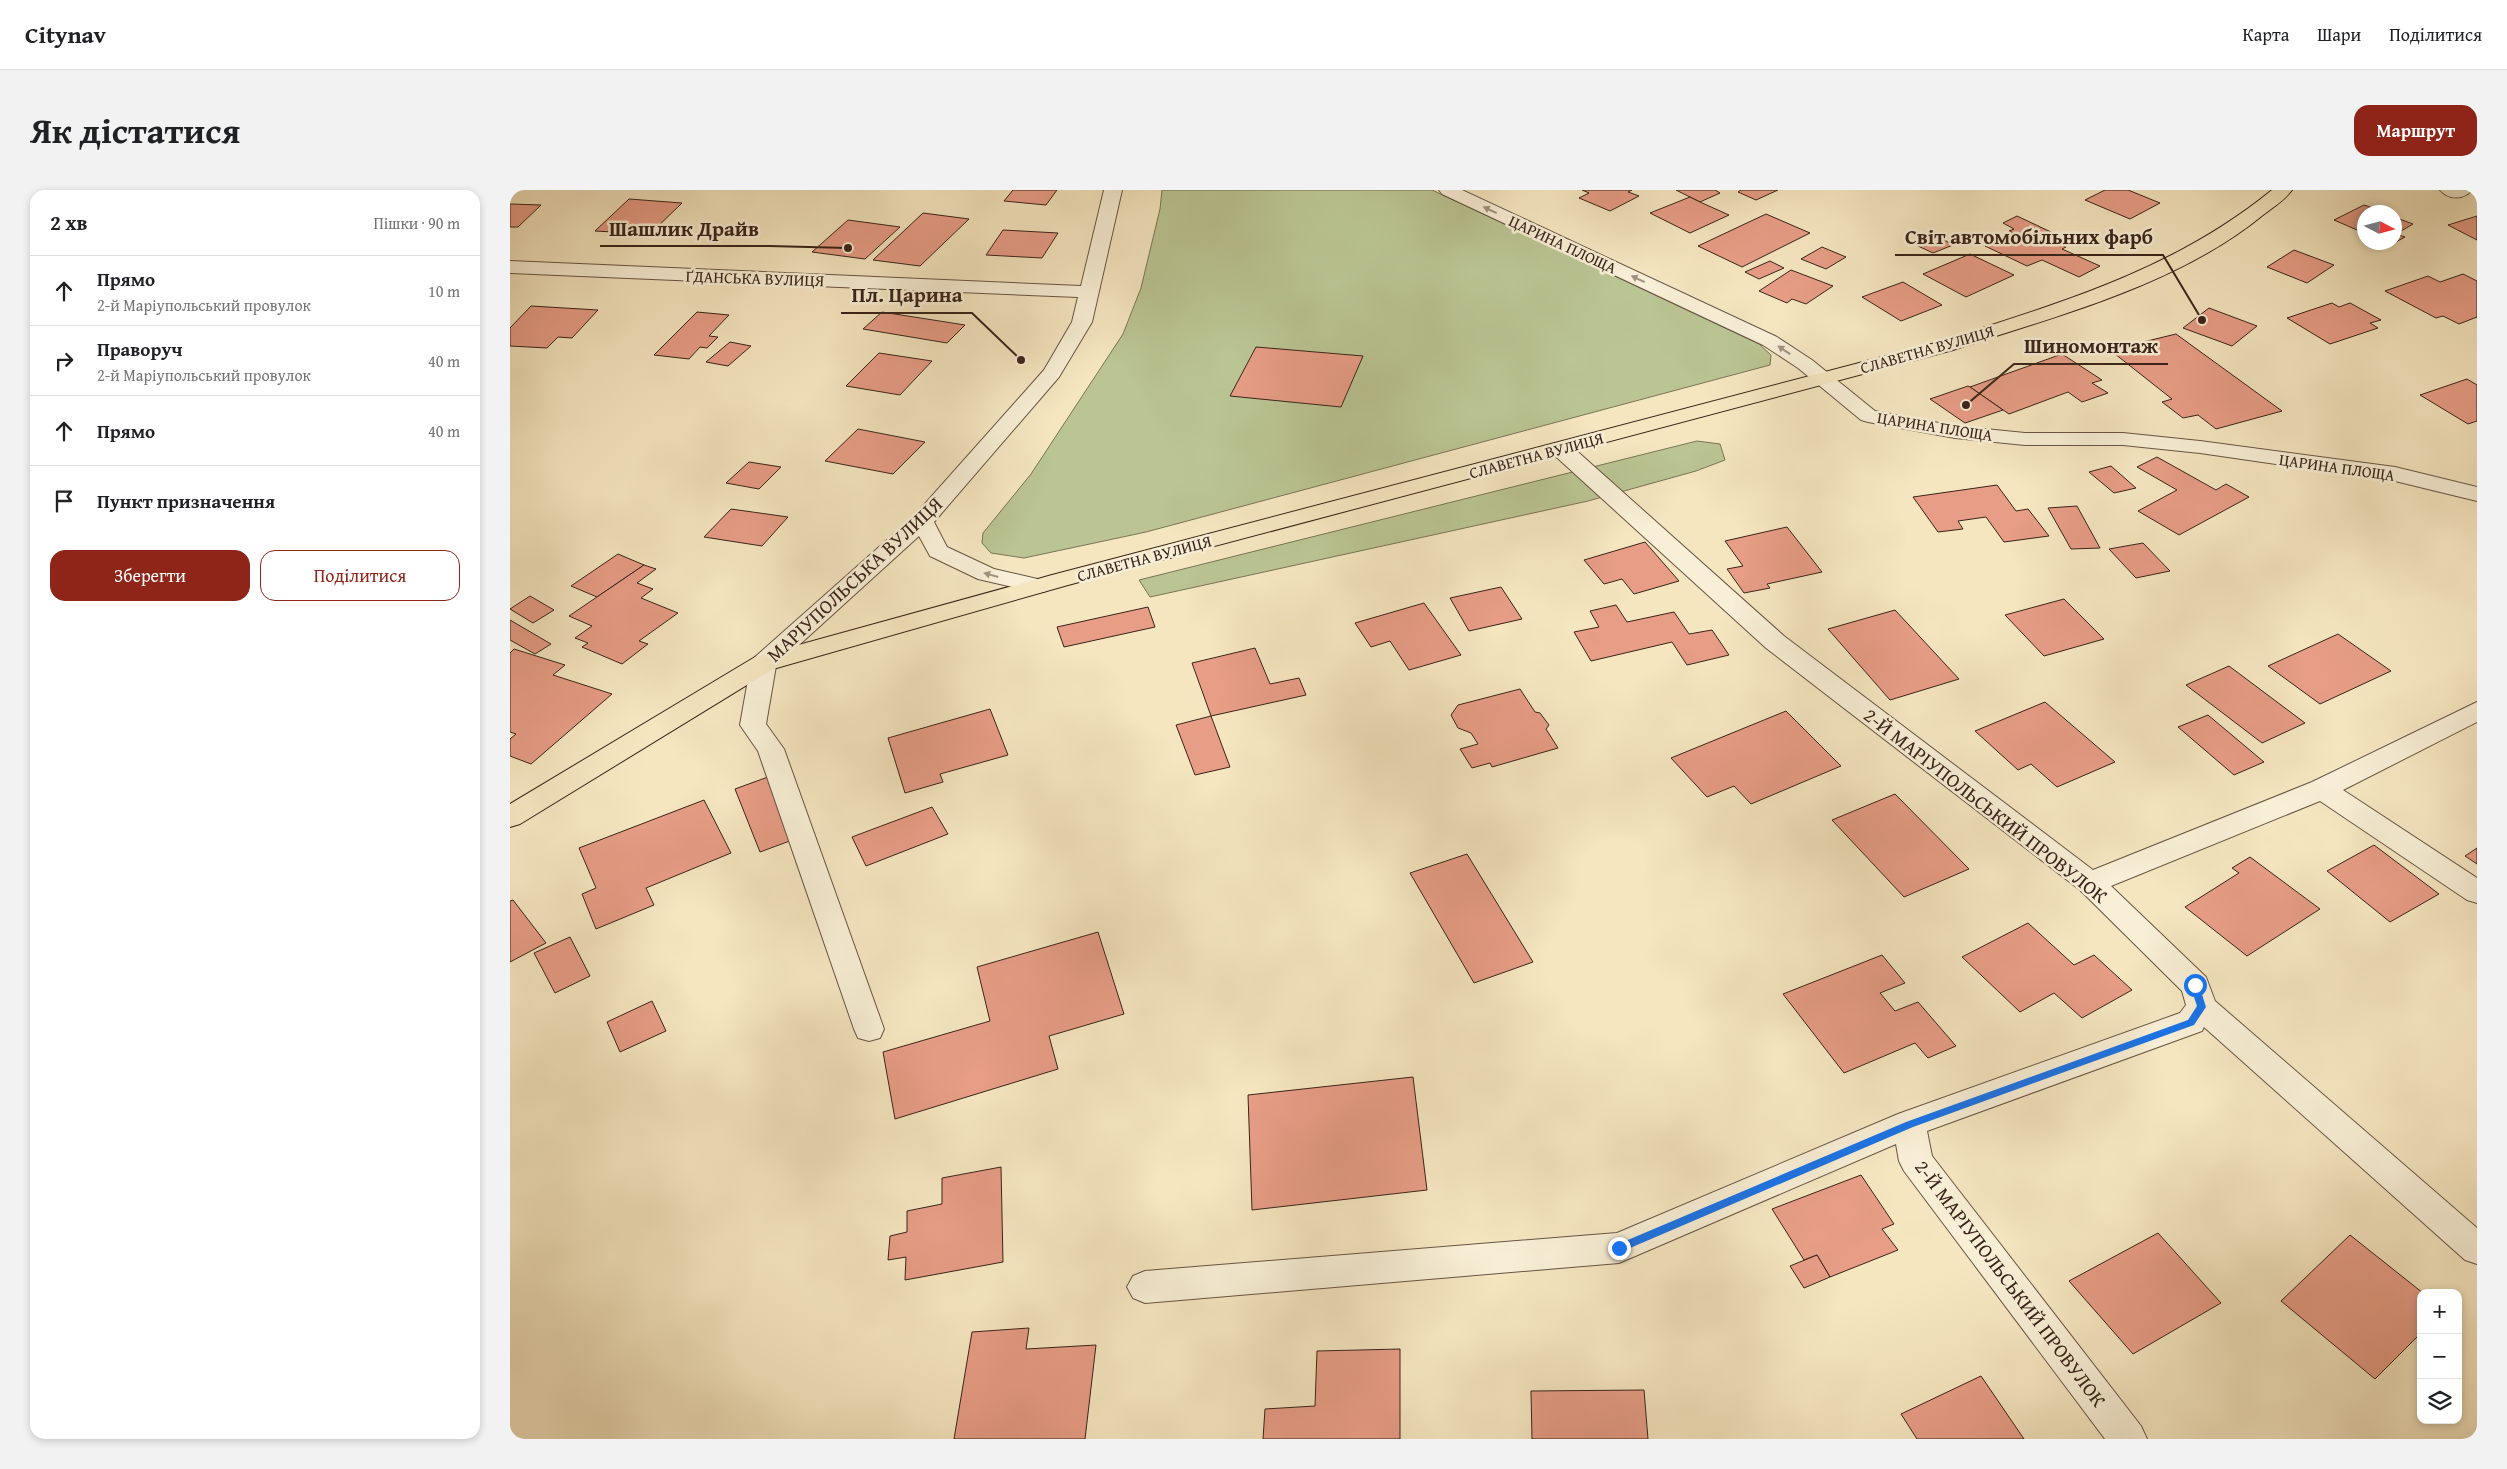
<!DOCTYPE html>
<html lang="uk">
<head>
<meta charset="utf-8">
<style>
	:root { --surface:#fff; --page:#f2f2f2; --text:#202124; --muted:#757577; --line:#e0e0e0; --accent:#8f2418 }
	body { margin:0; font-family:"Gentium Book Plus",serif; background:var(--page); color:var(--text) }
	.controls { position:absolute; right:15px; bottom:15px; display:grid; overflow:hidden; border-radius:10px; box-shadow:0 2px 8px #0003 }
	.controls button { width:45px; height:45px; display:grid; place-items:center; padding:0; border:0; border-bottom:1px solid var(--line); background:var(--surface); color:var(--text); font:25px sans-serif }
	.compass { position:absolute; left:1847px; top:15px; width:45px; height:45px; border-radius:50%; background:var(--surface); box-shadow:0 2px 8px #0003; rotate:96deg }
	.stop { position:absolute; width:15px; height:15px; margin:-11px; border:4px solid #1a73e8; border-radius:50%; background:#fff }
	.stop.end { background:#1a73e8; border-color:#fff; box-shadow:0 1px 5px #0008 }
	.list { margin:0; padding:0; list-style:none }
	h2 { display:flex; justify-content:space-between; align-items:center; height:65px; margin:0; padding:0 20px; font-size:21px }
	h2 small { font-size:16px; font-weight:400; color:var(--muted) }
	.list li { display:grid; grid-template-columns:32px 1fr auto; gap:15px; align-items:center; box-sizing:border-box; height:70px; padding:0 20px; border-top:1px solid var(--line) }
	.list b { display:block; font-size:19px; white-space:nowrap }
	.list p { margin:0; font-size:16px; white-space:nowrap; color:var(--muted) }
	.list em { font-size:16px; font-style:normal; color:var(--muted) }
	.actions { display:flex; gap:10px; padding:15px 20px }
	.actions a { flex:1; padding:11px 0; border:1px solid var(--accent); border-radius:15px; text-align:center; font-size:18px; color:var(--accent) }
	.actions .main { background:var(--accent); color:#fff }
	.icon { flex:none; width:28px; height:28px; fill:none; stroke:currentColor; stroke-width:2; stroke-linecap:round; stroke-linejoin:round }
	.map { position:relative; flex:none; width:1967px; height:1249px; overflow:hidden; border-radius:15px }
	header { display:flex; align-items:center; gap:30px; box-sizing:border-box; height:70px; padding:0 25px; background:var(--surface); border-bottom:1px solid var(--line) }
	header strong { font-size:24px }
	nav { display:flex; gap:28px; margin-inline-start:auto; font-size:18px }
	.intro { display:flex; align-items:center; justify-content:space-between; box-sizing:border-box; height:120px; padding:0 30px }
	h1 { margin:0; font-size:35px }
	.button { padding:12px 22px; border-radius:15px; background:var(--accent); color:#fff; font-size:18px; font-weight:700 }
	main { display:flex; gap:30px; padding:0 30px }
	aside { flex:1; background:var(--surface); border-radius:15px; box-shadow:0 2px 8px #0003 }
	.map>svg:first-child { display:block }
</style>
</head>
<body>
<header>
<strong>Citynav</strong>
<nav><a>Карта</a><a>Шари</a><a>Поділитися</a></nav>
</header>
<div class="intro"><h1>Як дістатися</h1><a class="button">Маршрут</a></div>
<main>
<aside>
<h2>2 хв<small>Пішки · 90 m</small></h2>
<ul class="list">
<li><svg class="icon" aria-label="ahead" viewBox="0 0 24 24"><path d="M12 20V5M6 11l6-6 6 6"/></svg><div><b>Прямо</b><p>2-й Маріупольський провулок</p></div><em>10 m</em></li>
<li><svg class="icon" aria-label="right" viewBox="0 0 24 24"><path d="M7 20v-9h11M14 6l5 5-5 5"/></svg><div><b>Праворуч</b><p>2-й Маріупольський провулок</p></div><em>40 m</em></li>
<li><svg class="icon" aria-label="ahead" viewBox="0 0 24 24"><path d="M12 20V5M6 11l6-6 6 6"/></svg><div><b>Прямо</b></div><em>40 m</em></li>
<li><svg class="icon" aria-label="arrive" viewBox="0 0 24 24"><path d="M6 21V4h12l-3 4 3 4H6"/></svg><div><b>Пункт призначення</b></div></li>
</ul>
<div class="actions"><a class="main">Зберегти</a><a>Поділитися</a></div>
</aside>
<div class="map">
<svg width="1967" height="1249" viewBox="0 0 1967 1249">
	<rect width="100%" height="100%" fill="#f5e6c0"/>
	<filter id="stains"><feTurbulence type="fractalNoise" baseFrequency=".004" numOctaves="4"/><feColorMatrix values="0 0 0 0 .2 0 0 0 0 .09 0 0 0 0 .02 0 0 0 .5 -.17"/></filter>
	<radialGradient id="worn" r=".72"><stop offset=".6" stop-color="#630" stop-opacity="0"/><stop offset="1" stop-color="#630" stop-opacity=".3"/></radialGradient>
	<g fill="#bac593" stroke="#7a7456">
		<path d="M652,0H922L1249,154L1261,165L1260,175L636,342L514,368L481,363L472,353L473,343L521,284L613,144L631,98L650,19Z"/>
		<path d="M1187,251L1210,254L1215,270L1186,281L1078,311L640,407L629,390Z"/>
	</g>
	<g fill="#e79d86" stroke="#39231a">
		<path d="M503,0H547L536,15L494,11Z"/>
		<path d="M1072,0H1122L1118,2L1129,6L1100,21L1069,8L1079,3Z"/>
		<path d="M1166,0H1205L1210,3L1190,12Z"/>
		<path d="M1231,0H1268L1246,10L1228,2Z"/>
		<path d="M1595,0H1618L1650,13L1620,29L1575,10Z"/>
		<path d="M1180,7L1190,12L1219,25L1180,43L1140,23Z"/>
		<path d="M119,9L172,13L140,44L85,41Z"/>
		<path d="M0,14L31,15L8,37H0Z"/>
		<path d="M1854,15L1874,22H1854V43L1824,30Z"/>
		<path d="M413,23L459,29L410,76L363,70Z"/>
		<path d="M1256,24L1300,43L1232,77L1188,56Z"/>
		<path d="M1507,26L1541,42L1532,46L1556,57L1552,59L1590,76L1569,87L1532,70L1517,76L1475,56L1504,43L1499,41L1504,39L1493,33Z"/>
		<path d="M1967,26V50L1938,35Z"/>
		<path d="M1884,27L1903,34L1886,44L1895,47L1882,54L1878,52H1884Z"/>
		<path d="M338,30L390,37L355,69L302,62Z"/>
		<path d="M493,40L548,43L532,68L476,65Z"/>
		<path d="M1429,47L1443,55L1423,63L1408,56Z"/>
		<path d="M1312,57L1336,67L1316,79L1291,69Z"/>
		<path d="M1784,60L1824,75L1797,93L1757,77Z"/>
		<path d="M1460,64L1504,85L1456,107L1413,84Z"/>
		<path d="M1260,71L1274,78L1249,89L1235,82Z"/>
		<path d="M1281,80L1323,96L1296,114L1282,109L1277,113L1249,101Z"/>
		<path d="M1953,84L1967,91V127L1949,134L1933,126L1926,128L1875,101L1918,86L1930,92Z"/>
		<path d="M1393,92L1432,115L1391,131L1352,107Z"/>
		<path d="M1822,113L1829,117L1840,113L1871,130L1860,133L1868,138L1820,154L1777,128Z"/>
		<path d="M21,116L88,120L62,148L48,147L37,158L0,156V138Z"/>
		<path d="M1699,118L1747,136L1722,156L1673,138Z"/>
		<path d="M187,122L219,125L199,146L208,147L197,158L190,157L179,169L144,165Z"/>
		<path d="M372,122L455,135L437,153L353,139Z"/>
		<path d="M1666,144L1772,221L1706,239L1688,225L1673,228L1652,212L1662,209L1600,160Z"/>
		<path d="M220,152L241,156L218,176L196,172Z"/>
		<path d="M746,157L853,166L831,217L720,206Z"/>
		<path d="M369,163L422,171L390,205L336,196Z"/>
		<path d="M1552,164L1592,190L1582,193L1598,203L1572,212L1558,202L1499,224L1460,197Z"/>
		<path d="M1957,189L1967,195V231L1958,234L1910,205Z"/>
		<path d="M1458,196L1460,197L1493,220L1455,233L1420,209Z"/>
		<path d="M348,239L415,252L383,284L315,271Z"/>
		<path d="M1647,267L1706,300L1716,294L1739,307L1669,345L1628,321L1667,300L1627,277Z"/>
		<path d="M239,272L271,277L249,299L216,293Z"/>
		<path d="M1601,276L1626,298L1604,303L1579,282Z"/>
		<path d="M1487,295L1506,321L1518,319L1539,346L1494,352L1476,327L1448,331L1453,339L1428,342L1403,307Z"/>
		<path d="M1567,316L1590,358L1561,359L1538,318Z"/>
		<path d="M221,319L278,327L252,356L194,347Z"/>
		<path d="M1277,337L1312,382L1257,394L1260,398L1234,403L1217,379L1233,376L1215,351Z"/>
		<path d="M1135,352L1169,391L1124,404L1112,389L1094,394L1074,370Z"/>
		<path d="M1633,353L1660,381L1626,388L1599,359Z"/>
		<path d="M108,364L134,375L87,407L61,396Z"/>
		<path d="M134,375L146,379L127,393L143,399L131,408L168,423L129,451L138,454L112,474L72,457L78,453L65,448L82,436L59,426Z"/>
		<path d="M991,397L1012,429L959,441L940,408Z"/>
		<path d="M20,406L44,420L23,433L0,419Z"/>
		<path d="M1554,409L1594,449L1534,466L1495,425Z"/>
		<path d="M914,413L951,465L899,480L880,451L861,457L845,433Z"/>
		<path d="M1106,415L1117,432L1164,422L1179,444L1202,440L1219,465L1177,475L1162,452L1081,471L1064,442L1089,437L1080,421Z"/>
		<path d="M638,417L645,437L554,457L547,437Z"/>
		<path d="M1385,420L1449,489L1380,510L1318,439Z"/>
		<path d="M0,430L41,454L25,464L0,450Z"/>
		<path d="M1828,444L1881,481L1810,514L1758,476Z"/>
		<path d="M745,458L760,494L789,488L796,505L701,526L682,473Z"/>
		<path d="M4,459L55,475L43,485L102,504L21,574L0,566V549L6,544L0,542V463Z"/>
		<path d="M1719,476L1795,533L1752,553L1676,495Z"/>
		<path d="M1010,499L1025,522L1030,523L1039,535L1036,539L1048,558L982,577L980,573L962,578L950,559L968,554L961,543L948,538L941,525L948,515Z"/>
		<path d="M1535,512L1605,572L1547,597L1521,574L1508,580L1465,541Z"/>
		<path d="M480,519L498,565L430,584L433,592L395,603L378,548Z"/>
		<path d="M1276,521L1331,576L1241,614L1224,596L1197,607L1161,568Z"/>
		<path d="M1698,525L1754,572L1724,585L1668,537Z"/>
		<path d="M701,526L720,577L685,585L666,535Z"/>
		<path d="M258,587L285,649L250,662L225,599Z"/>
		<path d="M1385,604L1459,679L1394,707L1322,630Z"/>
		<path d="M194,610L221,663L136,698L144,715L86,739L72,704L86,698L69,658Z"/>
		<path d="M422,617L438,644L356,676L342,647Z"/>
		<path d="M1864,655L1929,704L1880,732L1817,681Z"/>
		<path d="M1967,658V674L1955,666Z"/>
		<path d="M957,664L1023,772L964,793L900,683Z"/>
		<path d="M1740,667L1810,719L1737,766L1675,717L1729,683L1722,678Z"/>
		<path d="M3,710L36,753L0,772V711Z"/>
		<path d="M1518,733L1564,775L1584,765L1622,800L1572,828L1544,803L1510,822L1452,767Z"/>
		<path d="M588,742L614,824L539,846L548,879L385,929L373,862L480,831L467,777Z"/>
		<path d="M60,747L80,786L45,803L24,763Z"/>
		<path d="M1372,765L1395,793L1370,803L1385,821L1408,812L1446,856L1418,868L1405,853L1334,883L1273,804Z"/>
		<path d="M142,811L156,841L110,862L97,832Z"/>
		<path d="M903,887L917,1000L742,1020L738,905Z"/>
		<path d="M491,977L493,1072L395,1090L396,1067L378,1070L380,1046L397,1042V1021L432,1014V988Z"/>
		<path d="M1351,985L1384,1034L1372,1039L1388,1060L1320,1087L1307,1065L1294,1070L1262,1019Z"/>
		<path d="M1648,1043L1711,1113L1623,1164L1559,1091Z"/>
		<path d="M1840,1045L1913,1103H1911V1143L1865,1189L1771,1111Z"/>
		<path d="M1307,1065L1320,1087L1294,1098L1280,1076Z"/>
		<path d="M519,1138L516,1159L586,1155L575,1249H444L462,1142Z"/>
		<path d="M890,1159V1249H753L755,1219L805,1216L807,1161Z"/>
		<path d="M1471,1186L1514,1249H1407L1391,1224Z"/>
		<path d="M1134,1200L1138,1249H1022L1021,1201Z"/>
	</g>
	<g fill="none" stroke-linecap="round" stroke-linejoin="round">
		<defs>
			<g id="minor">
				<path d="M594,0H612L582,132L549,187L424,332L437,357L484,379L536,391L540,396L536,401L528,403L468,389L420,366L409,346L266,476L256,534L274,559L374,839L370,848L359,851L348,848L344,839L248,561L230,535L241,473L245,467L404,326L534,180L562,132L568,107L0,83V71L571,96Z"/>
				<path d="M929,0H952L1267,147L1302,170L1365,221L1445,236L1515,243H1613L1690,251L1885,277L1967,297V311L1885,291L1690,263L1613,255H1515L1445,248L1358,232L1351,230L1288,178L1253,155L932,4Z"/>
				<path d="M1930,0H1962C1954,10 1938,10 1930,0Z"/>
				<path d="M1051,252L1059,254L1274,446L1583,680L1802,592L1967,512V532L1833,600L1967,688V713L1957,710L1810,611L1601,696L1696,787L1705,811L1967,1038V1074L1955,1070L1694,837L1692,841L1417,941L1422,966L1631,1236L1637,1249H1595L1394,981L1389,971L1386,954L1109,1073L635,1113L623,1108L617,1097L623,1086L635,1081L1107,1043L1388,924L1670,823L1676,815L1672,801L1570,700L1256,458L1043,264L1040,259L1043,254Z"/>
			</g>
			<path id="major" d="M1762,0H1782C1775,10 1763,17 1753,25C1668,95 1546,126 1443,160L558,395L263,479L10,634L0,637V614L245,467L542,385L1429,152C1549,113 1663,81 1762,0Z"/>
		</defs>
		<use href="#minor" stroke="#685444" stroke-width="2"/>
		<use href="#major" stroke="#39231a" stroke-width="2"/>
		<use href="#minor" fill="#f8efd6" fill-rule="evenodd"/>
		<use href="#major" fill="#f5e6c0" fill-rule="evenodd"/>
	</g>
	<defs><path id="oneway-solid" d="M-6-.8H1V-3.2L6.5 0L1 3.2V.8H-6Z" transform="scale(1.25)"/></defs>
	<g fill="#a29381">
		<use href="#oneway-solid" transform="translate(980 20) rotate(-155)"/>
		<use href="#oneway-solid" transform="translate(1128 89) rotate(-155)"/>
		<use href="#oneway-solid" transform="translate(1274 160) rotate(-146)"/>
		<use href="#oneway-solid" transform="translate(481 385) rotate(-164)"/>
	</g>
	<path fill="#1a73e8" d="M1685,791L1689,795L1696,817L1684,835L1403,937L1113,1061L1109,1063L1104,1058L1106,1055L1396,932L1678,830L1687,816L1680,795Z"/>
	<g text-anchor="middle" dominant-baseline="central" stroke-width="5" stroke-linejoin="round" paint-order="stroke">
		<g font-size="16" fill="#39231a" stroke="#f8efd6">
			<text transform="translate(1053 54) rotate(25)">ЦАРИНА ПЛОЩА</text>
			<text transform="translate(245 88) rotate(2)">ҐДАНСЬКА ВУЛИЦЯ</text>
			<text transform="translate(1417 159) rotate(-16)">СЛАВЕТНА ВУЛИЦЯ</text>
			<text transform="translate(1425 236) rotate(9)">ЦАРИНА ПЛОЩА</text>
			<text transform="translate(1026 265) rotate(-15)">СЛАВЕТНА ВУЛИЦЯ</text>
			<text transform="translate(1827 277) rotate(8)">ЦАРИНА ПЛОЩА</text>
			<text transform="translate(634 368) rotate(-15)">СЛАВЕТНА ВУЛИЦЯ</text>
		</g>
		<g font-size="20" fill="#39231a" stroke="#f8efd6">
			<text transform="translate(344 389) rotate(-43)">МАРІУПОЛЬСЬКА ВУЛИЦЯ</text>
			<text transform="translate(1476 615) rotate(38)">2-Й МАРІУПОЛЬСЬКИЙ ПРОВУЛОК</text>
			<text transform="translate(1501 1093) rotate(53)">2-Й МАРІУПОЛЬСЬКИЙ ПРОВУЛОК</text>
		</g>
	</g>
	<path fill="none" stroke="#39231a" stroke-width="2" d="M338 58L259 56H90M1692 130L1653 65H1385M511 170L462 123H331M1456 215L1504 174H1658"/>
	<g fill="#39231a" stroke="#f8efd6" stroke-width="2">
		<circle cx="338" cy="58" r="5"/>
		<circle cx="1692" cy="130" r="5"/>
		<circle cx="511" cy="170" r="5"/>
		<circle cx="1456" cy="215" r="5"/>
	</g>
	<g font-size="21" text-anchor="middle" font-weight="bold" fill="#39231a" stroke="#f8efd6" stroke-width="5" stroke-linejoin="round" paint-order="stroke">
		<text x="174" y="46">Шашлик Драйв</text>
		<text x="1519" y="54">Світ автомобільних фарб</text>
		<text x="397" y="112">Пл. Царина</text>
		<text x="1581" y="163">Шиномонтаж</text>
	</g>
	<rect width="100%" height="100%" filter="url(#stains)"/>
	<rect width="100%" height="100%" fill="url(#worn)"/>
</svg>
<div class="controls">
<button>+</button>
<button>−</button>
<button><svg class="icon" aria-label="layers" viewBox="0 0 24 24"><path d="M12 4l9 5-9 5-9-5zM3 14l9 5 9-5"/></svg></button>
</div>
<svg class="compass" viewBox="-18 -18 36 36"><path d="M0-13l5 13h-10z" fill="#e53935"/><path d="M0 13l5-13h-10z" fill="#757577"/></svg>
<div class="stop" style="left:1685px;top:795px"></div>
<div class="stop end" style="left:1109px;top:1058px"></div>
</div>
</main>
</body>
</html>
